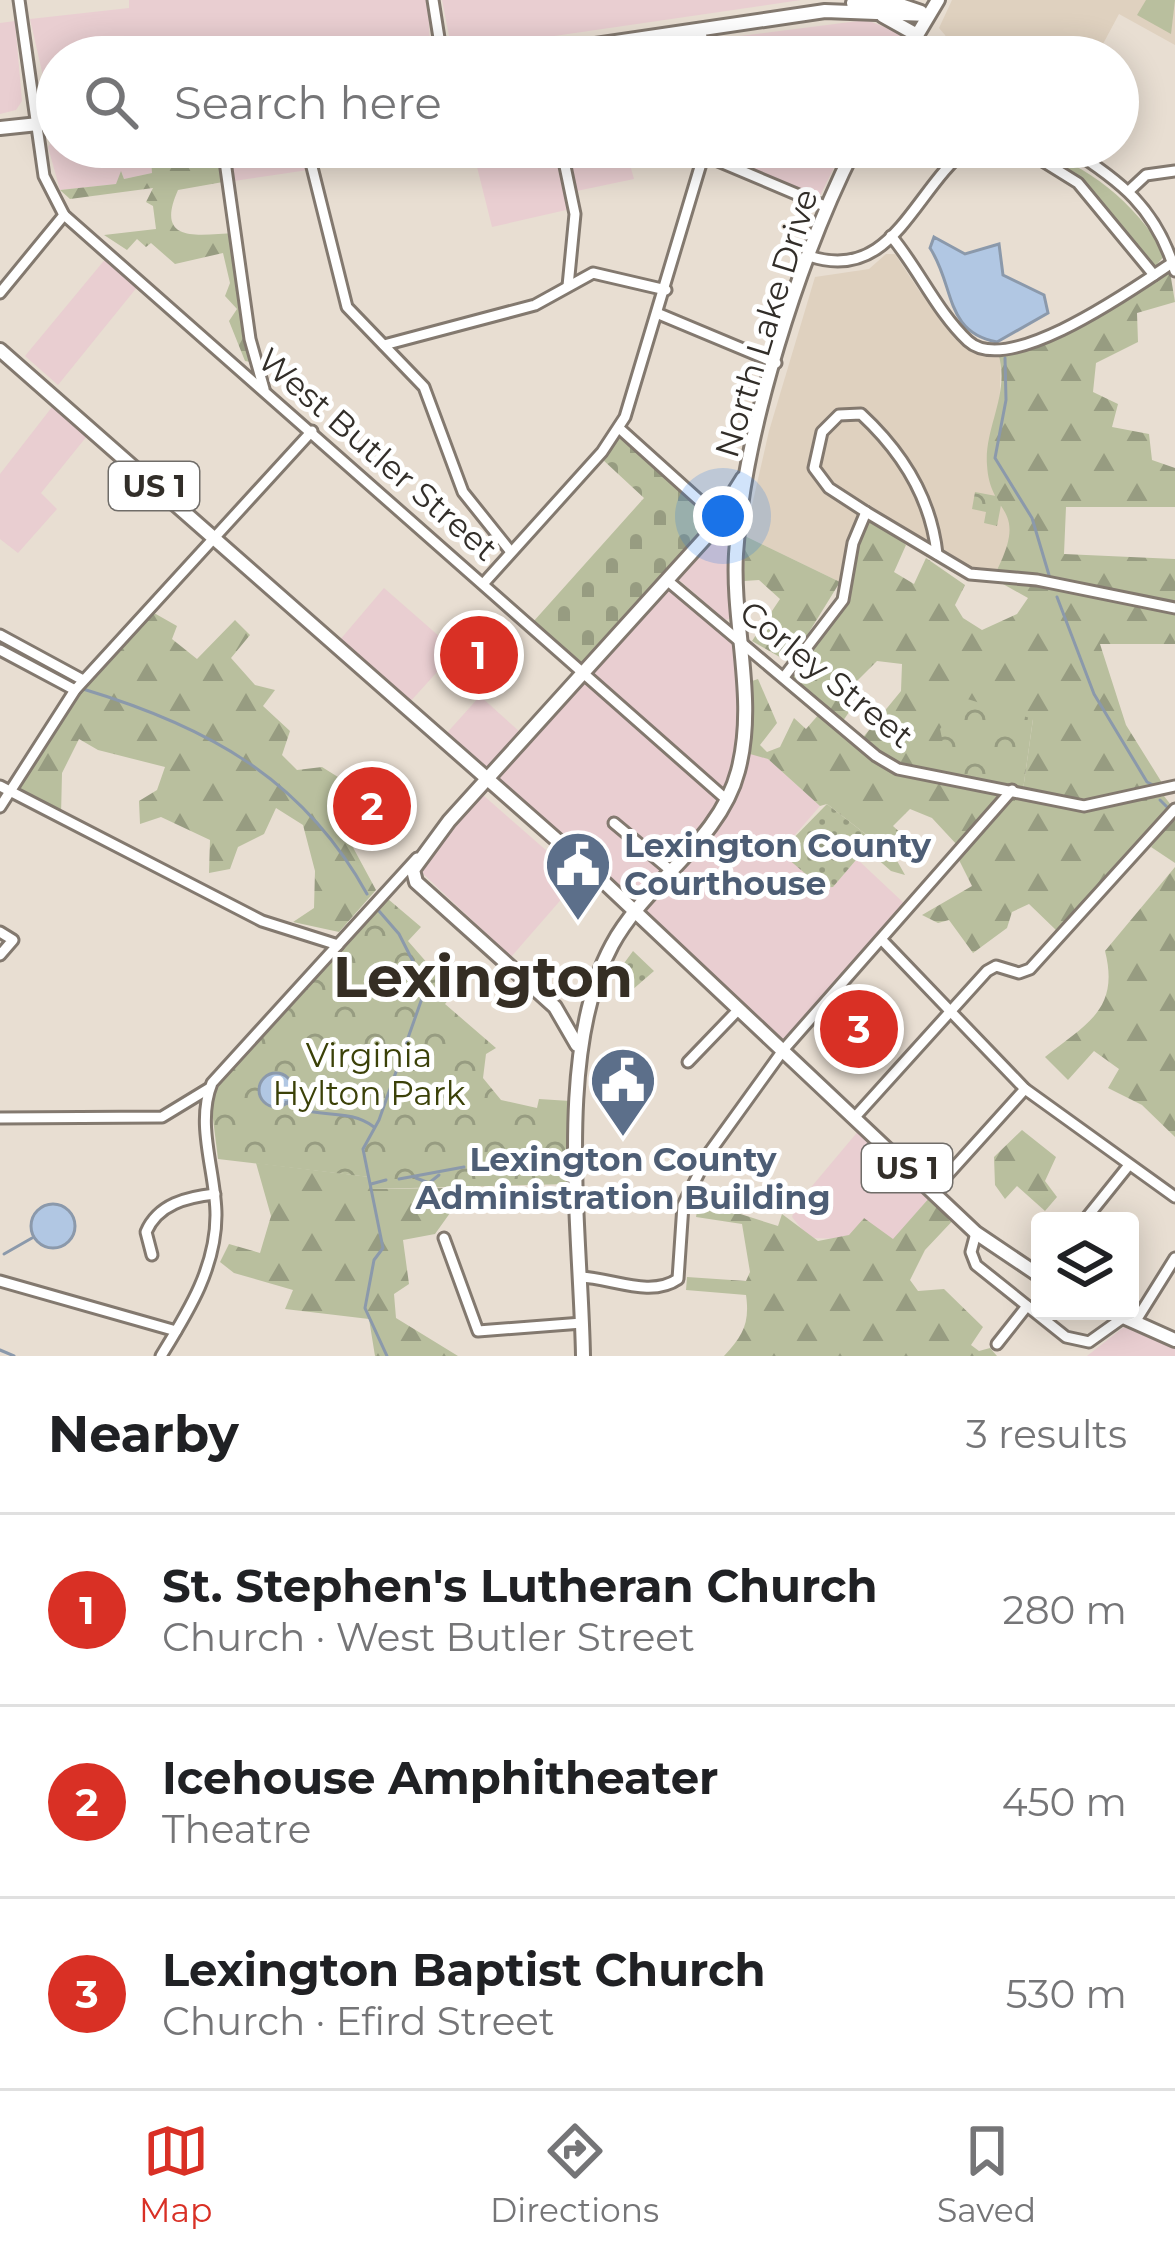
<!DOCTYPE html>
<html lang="en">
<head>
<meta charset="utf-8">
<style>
	:root { --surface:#fff; --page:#f2f2f2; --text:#202124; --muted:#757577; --line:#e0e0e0; --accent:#d93025 }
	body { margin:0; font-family:Montserrat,sans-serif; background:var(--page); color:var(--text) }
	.controls { position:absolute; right:36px; bottom:36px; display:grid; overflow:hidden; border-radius:12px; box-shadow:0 6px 30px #0003 }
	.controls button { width:108px; height:108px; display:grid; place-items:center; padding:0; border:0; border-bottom:3px solid var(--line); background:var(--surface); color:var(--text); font:60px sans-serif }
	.you { position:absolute; left:723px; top:516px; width:42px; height:42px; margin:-30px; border:9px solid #fff; border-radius:50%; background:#1a73e8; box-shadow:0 0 0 18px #1a73e833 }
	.badge { display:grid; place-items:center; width:78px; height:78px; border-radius:50%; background:var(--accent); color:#fff; font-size:39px; font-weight:700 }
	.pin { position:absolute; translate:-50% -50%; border:6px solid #fff; box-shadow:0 3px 12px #0006 }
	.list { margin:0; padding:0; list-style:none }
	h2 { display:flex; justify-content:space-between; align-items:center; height:156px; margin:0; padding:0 48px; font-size:51px }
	h2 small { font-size:39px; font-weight:400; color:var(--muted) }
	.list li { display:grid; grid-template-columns:78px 1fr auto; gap:36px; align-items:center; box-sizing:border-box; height:192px; padding:0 48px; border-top:3px solid var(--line) }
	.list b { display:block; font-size:45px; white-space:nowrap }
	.list p { margin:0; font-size:39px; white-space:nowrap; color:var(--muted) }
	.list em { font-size:39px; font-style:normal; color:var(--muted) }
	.icon { flex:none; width:66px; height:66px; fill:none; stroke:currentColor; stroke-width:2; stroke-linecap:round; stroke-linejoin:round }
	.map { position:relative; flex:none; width:1175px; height:1356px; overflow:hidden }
	.search { position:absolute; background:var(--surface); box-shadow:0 6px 30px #0003; left:36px; right:36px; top:36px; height:132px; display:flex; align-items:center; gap:30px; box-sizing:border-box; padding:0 42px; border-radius:66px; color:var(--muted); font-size:45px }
	.sheet { height:732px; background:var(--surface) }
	nav { display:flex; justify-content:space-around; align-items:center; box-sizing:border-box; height:168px; border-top:3px solid var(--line); background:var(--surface); font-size:33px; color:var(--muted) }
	nav a { display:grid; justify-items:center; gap:6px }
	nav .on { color:var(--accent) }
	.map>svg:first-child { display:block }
</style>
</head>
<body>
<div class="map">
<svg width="1175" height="1356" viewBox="0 0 1175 1356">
	<defs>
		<pattern id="grass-dots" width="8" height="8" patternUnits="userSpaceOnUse" patternTransform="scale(3)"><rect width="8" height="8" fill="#b9bf9e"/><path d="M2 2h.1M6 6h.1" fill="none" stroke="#979c81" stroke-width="1.8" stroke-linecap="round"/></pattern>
		<pattern id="forest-firs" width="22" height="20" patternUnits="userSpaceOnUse" patternTransform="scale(3)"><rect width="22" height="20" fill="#b9bf9e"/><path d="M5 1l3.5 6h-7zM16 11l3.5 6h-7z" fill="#979c81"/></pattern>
		<pattern id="cemetery-stones" width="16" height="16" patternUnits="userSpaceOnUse" patternTransform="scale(3)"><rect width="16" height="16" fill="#b9bf9e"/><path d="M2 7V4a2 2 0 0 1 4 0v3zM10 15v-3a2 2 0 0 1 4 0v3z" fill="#979c81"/></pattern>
		<pattern id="park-crowns" width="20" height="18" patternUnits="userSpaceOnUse" patternTransform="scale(3)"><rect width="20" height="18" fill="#b9bf9e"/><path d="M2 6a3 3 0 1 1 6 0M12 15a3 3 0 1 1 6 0" fill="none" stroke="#979c81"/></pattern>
	</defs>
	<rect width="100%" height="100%" fill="#e8ded2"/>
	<g fill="#e9ced1">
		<path d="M129,0H428L430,47L427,57H57V108L50,107L30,19L129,8Z"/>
		<path d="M442,0H801L452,51Z"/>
		<path d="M866,20L901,33L889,57H711L708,40Z"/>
		<path d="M15,21L22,101L16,110L0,114V23Z"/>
		<path d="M699,43L703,57H606Z"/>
		<path d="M57,135V147H150L152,173L124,179L122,173L117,184L60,190L48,147Z"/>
		<path d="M225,147H347L348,153L307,159L308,170L234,181Z"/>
		<path d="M472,147H625L634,179L572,192L575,208L492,227Z"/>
		<path d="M710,147H844L818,200L709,154Z"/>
		<path d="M107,257L138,286L58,385L25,356Z"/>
		<path d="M52,407L87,436L41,493L57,509L18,553L0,539V474Z"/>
		<path d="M731,522L732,618L725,620L677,578Z"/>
		<path d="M384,588L456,651L409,703L339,641Z"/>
		<path d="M668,588L734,637L739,718L737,749L723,792L591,672Z"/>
		<path d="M586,678L719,801L671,863L631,898L497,777Z"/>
		<path d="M480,696L520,732L486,772L445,735Z"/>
		<path d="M750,751L768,759L820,806L781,851L833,887L857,859L907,906L785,1042L643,912L729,813Z"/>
		<path d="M483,795L579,879L511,957L419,870L439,840Z"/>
		<path d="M860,1129L930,1197L893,1240L809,1238L792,1217L797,1204Z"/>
		<path d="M1124,1327L1175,1349V1356H1087Z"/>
	</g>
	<g fill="#dfd1bf">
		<path d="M952,0H1175V45L1119,14L1096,57H979L950,41L939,28Z"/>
		<path d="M886,254H895L920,292L939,303L962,335L998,353L1001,361L999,414L988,455L997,494L1011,517L1010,543L997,570L988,573L950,560L868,504L851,533L840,582L745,536L769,431L815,277L869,269Z"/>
	</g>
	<g fill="url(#grass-dots)">
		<path d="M827,804L873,840L833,887L822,888L780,852Z"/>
		<path d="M633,951L654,971L631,991L626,980L614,977Z"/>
	</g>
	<g fill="url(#forest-firs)">
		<path d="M150,147H208L188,150L190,165L221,167L223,182L178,190C153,246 202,234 235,233L256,363L245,361L229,321L237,309L225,296L230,283L223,253L175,264L151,243L146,247L137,239L127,250L104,235L156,229L153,206L146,202L153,188L70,199L60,190L116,184L121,171L124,179L152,173Z"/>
		<path d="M1030,147C1091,166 1132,201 1166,254L1152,270L1071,174Z"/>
		<path d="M1170,272L1175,302L1137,313L1138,342L1096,363L1093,392L1118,404L1112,427L1149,434L1152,460L1175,468V507H1066L1064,554L1175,559V644H1100L1126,725L1164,786L1086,803L1023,790L1033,719L950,776L900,768L860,741L901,691L902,664L877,661L843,695L849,712L841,724L789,678L838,616L868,513L906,545L894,572L914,584L926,558L965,585L955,605L963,618L982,630L1017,614L1028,598L1003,584L997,570C1029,505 990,517 987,465C984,427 1011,393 998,353L1029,346Z"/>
		<path d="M745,536L840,582L790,663L752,641L780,599L759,580L744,581Z"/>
		<path d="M147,609L177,626L172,639L197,659L235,620L250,635L231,658L255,685L275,690L263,706L290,731L282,755L297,770L322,767L346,782L342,827L376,890L339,932L293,922L314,908L315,871L303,825L276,808L264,834L238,847L230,869L209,873L210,840L161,817L140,824L139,801L157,790L165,767L98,750L79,739L62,773L61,816L10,790L59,710Z"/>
		<path d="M758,679L777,723L760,745L767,752L780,747L794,718L806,729L820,713L886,764L1005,793L958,846L932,818L910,809L893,826L906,838L905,848L891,850L905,875L891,871L866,849L873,840L827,804L820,806L768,759L743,752V684Z"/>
		<path d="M1014,796L1090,809L1164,796L1171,805L1057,931L1029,904L1012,912L1007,928L973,953L949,920L938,923L922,915L972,886L958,858Z"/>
		<path d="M1175,817V863L1151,847Z"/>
		<path d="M1175,867V1137L1142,1105L1108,1088L1119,1069L1094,1051L1068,1080L1045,1057C1086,1024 1120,1010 1105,951Z"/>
		<path d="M1022,1130L1056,1157L1045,1181L1057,1197L1045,1211L1017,1186L1005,1199L995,1185L994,1157Z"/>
		<path d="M256,1163L370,1177L372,1189L448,1188L450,1213L435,1234L403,1240L409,1284L394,1294L396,1318L458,1356H375L369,1319L285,1309L293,1290L234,1273L220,1262L229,1244L260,1253L271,1216Z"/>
		<path d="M930,1197L958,1215L925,1250L910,1280L918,1291L944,1289L983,1327L971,1345L979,1351L990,1348L997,1356H724C743,1336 750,1323 746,1295L686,1290L687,1277L746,1281L750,1272L742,1224L696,1217L698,1206L709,1204L778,1226L782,1214L818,1241L849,1235L864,1218L893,1239Z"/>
	</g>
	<path fill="url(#cemetery-stones)" d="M620,436L714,520L584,664L533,622L644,498L602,459Z"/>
	<g fill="url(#park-crowns)">
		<path d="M975,492L996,496L1001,505L997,526L984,523L986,512L972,509Z"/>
		<path d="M964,698L1033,719L1023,790L950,776L940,729Z"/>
		<path d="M388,899L421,927L408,941L442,980L438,985L451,997L445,1004L496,1048L486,1054L483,1078L501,1100L537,1108L539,1099L570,1101V1184L371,1189L369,1177L218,1159L211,1103L216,1087Z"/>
	</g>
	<path fill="#b9bf9e" d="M1146,0H1175L1171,34L1137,15Z"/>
	<g fill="#b1c7e3" stroke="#8b99ab" stroke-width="3">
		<path d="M934,237L965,254L999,244L1003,275L1044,295L1048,313L997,342C944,332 955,286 930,248Z"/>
		<circle cx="276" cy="1090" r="17"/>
		<circle cx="53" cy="1226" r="22"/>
	</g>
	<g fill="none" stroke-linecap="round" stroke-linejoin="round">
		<g stroke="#8b99ab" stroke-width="3">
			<path d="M1005,358L1006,400L995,458L1032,518L1049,575"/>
			<path d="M1057,597L1094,694L1147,782L1157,787"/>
			<path d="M0,642L66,679"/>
			<path d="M83,689C206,726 303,778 367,894"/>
			<path d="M1160,800L1168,808"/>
			<path d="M379,911L399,934L426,987L379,1120L363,1149L383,1248L374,1260L365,1308L387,1356"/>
			<path d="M286,1102C312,1121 347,1106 374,1127"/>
			<path d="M416,1178L429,1183L439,1175"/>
			<path d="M399,1179L464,1167"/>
			<path d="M371,1184L386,1180"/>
			<path d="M4,1254L32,1238"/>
			<path d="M0,1350L14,1356"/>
		</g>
		<defs>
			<g id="minor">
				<path d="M19,0L44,176L64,215L727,800"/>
				<path d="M433,0L442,57"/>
				<path d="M700,29L707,57"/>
				<path d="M223,147L250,339L264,389"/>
				<path d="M307,147L347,307L424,387L463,492L511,552"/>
				<path d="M561,147L575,214L568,286"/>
				<path d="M1067,147C1121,181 1156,208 1175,271"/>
				<path d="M704,155L827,207"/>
				<path d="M1033,155L1078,183L1154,275"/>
				<path d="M1131,189L1146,175L1175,171"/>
				<path d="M891,236C918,268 937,312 968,341C1008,378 1133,289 1172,263"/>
				<path d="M809,256C893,284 913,190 969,147"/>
				<path d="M0,293L64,215"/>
				<path d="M659,314L776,363"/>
				<path d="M384,345L535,305L593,273L666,290"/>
				<path d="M619,428L720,519"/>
				<path d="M866,512L829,488L814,468L822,432L839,415L861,414C902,452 931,498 937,554"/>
				<path d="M668,581L876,756L898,769L1084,806L1175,786"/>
				<path d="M483,584L602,452L625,417L706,147"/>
				<path d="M0,635L83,680"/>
				<path d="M0,650L75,690"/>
				<path d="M784,677L843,600L853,543L866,512L970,574L1037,580L1175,608"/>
				<path d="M0,786L262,921L338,945"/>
				<path d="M0,807L75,690L312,431"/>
				<path d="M614,823L669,869"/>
				<path d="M0,932L13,940L0,955"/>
				<path d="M882,940L1025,1089L1175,1197"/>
				<path d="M688,1062L739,1009"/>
				<path d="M855,1117L987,971L996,966L1019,973L1030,969L1175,809"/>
				<path d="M0,1118L162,1117L208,1089"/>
				<path d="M932,1192L1025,1089"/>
				<path d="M1084,1221L1129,1165"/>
				<path d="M976,1233L971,1252L976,1265L1066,1337L1089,1342L1124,1317"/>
				<path d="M444,1238L478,1331L582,1323"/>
				<path d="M152,1255L146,1232C158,1204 187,1197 215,1194"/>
				<path d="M581,1277C611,1278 651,1298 678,1279L683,1205L709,1153L784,1049L1012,790"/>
				<path d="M0,1281L176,1331"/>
				<path d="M1135,1322L1175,1258"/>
				<path d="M997,1344L1027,1306"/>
				<path d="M161,1356C188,1312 216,1268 216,1215C216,1172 195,1125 212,1083L417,858"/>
			</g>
			<g id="major">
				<path d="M853,3L892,2L921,12"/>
				<path d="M883,16L917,35"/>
				<path d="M514,57L825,11L928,15"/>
				<path d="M904,57L938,0"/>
				<path d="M0,128L57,122"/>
				<path d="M0,350L591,870L976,1233L1040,1276"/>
				<path d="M577,1045L555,1007L416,882L413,870L449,821L706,537L743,478"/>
				<path d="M1110,1311L1175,1340"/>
				<path d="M583,1356C581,1235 554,1052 612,945C646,882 720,841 738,771C757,700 732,626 736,554C744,430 799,258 855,147"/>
			</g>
		</defs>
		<use href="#minor" stroke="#83796f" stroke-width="15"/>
		<use href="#major" stroke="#83796f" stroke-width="18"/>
		<use href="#minor" stroke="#fff" stroke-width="9"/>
		<use href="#major" stroke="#fff" stroke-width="12"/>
	</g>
	<defs>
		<symbol id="civic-pin" viewBox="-11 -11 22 30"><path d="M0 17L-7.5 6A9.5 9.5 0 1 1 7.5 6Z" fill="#5c6f8a" stroke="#fff"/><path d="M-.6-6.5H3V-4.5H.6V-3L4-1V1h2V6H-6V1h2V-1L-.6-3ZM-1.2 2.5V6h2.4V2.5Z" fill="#fff"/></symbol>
	</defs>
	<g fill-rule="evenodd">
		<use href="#civic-pin" x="540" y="826" width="76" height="104"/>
		<use href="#civic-pin" x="585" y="1042" width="76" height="104"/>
	</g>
	<g text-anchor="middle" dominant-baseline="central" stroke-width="10" stroke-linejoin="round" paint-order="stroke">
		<g fill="#fff" stroke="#706d69" stroke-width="3">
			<rect x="109" y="462" width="90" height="48" rx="9"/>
			<rect x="862" y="1144" width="90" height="48" rx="9"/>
		</g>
		<g font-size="30" font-weight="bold" fill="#322e29">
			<text x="154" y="486">US 1</text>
			<text x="907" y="1168">US 1</text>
		</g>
		<g font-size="33" fill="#322e29" stroke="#fff">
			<text transform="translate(766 323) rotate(-73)">North Lake Drive</text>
			<text transform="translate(378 454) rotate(41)">West Butler Street</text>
			<text transform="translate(827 674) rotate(39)">Corley Street</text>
		</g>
		<g font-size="33" font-weight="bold" fill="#4e5e75" stroke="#fff" text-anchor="start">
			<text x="624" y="845">Lexington County<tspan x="624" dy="38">Courthouse</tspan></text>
			<text x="623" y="1159" text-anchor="middle">Lexington County<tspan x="623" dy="38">Administration Building</tspan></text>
		</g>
		<g font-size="33" fill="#3b4108" stroke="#fff">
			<text x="369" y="1055">Virginia<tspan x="369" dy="38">Hylton Park</tspan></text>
		</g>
		<g font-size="57" font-weight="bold" fill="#352e24" stroke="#fff">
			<text x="483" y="976">Lexington</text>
		</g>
	</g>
</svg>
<div class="controls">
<button><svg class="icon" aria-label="layers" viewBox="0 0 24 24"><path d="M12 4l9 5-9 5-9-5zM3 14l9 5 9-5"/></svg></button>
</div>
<div class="you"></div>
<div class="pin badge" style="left:479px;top:655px">1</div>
<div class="pin badge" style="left:372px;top:806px">2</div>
<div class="pin badge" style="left:859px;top:1029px">3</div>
<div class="search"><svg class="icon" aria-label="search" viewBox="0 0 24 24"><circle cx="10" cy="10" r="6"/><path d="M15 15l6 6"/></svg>Search here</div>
</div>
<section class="sheet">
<h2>Nearby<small>3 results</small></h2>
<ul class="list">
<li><span class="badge">1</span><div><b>St. Stephen's Lutheran Church</b><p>Church · West Butler Street</p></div><em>280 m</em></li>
<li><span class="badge">2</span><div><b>Icehouse Amphitheater</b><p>Theatre</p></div><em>450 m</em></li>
<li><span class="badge">3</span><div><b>Lexington Baptist Church</b><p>Church · Efird Street</p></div><em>530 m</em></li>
</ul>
</section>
<nav>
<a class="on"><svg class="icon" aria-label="map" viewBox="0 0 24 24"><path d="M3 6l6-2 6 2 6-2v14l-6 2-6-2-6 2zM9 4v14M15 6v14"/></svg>Map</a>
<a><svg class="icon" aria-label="directions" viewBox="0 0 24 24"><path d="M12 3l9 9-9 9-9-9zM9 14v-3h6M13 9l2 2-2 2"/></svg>Directions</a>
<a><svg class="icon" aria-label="saved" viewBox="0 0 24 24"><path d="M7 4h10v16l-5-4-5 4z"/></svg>Saved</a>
</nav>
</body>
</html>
